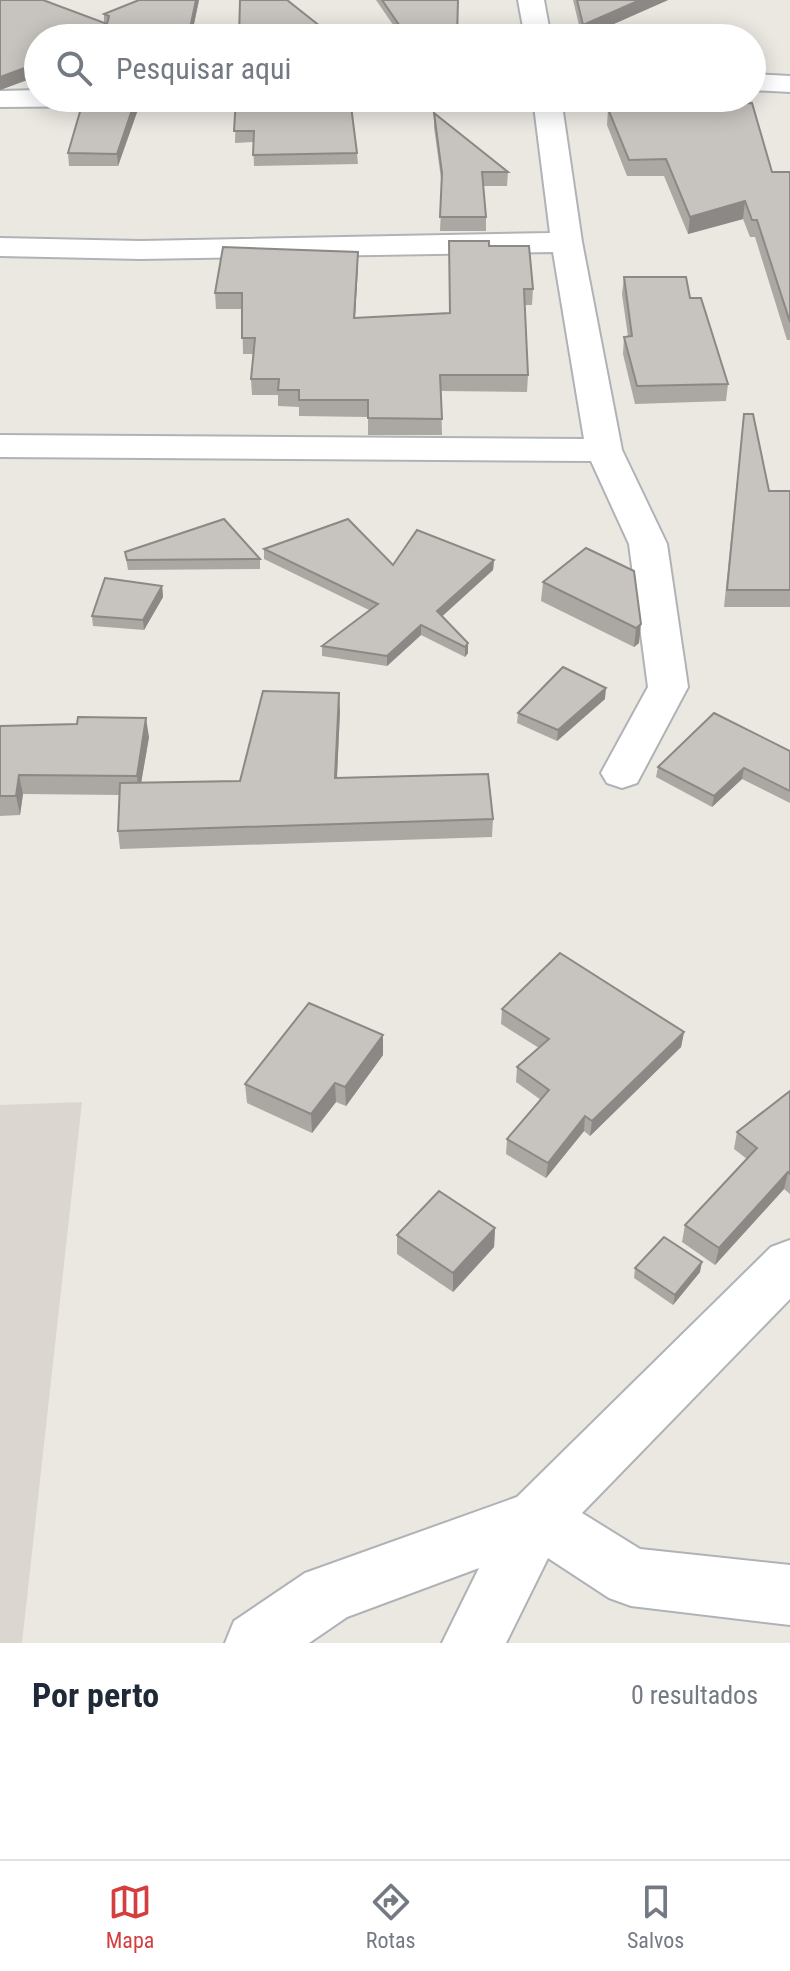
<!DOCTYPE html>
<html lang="pt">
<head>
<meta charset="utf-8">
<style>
	:root { --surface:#fff; --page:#f6f6f7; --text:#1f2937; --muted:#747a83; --line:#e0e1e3; --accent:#d53e3f }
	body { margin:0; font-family:"Roboto Condensed",sans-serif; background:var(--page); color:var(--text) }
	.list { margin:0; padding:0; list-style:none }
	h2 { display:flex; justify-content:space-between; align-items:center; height:104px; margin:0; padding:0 32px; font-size:34px }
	h2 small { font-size:26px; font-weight:400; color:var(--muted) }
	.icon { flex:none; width:44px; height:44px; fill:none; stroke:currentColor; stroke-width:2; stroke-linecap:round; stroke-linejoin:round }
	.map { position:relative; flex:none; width:790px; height:1643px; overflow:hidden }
	.search { position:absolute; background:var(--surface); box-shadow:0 4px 20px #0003; left:24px; right:24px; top:24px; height:88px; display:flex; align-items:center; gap:20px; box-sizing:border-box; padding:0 28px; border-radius:44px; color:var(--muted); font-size:30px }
	.sheet { height:216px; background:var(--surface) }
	nav { display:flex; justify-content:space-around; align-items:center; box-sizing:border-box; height:112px; border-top:2px solid var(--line); background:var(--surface); font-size:22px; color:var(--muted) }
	nav a { display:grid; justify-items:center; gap:4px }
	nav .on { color:var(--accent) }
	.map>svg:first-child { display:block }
</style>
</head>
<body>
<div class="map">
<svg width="790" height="1643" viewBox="0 0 790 1643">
	<rect width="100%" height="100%" fill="#ebe8e2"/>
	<path fill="#dbd7d0" d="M82,1102L22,1643H0V1105Z"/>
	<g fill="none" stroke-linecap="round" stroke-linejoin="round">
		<defs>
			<g id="minor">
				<path d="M518,0H544L551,38H525Z"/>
				<path d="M752,74L790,76V92L752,90Z"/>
				<path d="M38,90V98H130L126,104L116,106L0,107V91Z"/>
				<path d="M533,98H561L582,242L622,450L667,544L688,687L637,783L622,788L607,783L601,773L648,687L629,544L591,461L0,457V435L584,439L553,252L141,259L0,256V238L141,241L550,233Z"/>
				<path d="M790,1240V1299L582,1513L640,1549L790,1565V1625L631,1606L609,1598L548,1558L506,1643H442L479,1568L347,1617L309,1643H225L234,1621L305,1573L517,1497L771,1247Z"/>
			</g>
		</defs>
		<use href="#minor" stroke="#afb3b6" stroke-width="4"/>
		<use href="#minor" fill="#fff" fill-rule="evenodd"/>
	</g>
	<g fill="#aba8a3">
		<path d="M0,0L104,23V14L139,0H199L191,38H38V76L0,90Z"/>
		<path d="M376,0H458L457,38H402Z"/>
		<path d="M573,0H668L582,38Z"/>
		<path d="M84,98H142L118,166H69L68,153Z"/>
		<path d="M236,98L357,153L358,164L254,166L253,142L235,143Z"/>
		<path d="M608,109L772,172H790V340H787L755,237H750L743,219L688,234L664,176H627L607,125Z"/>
		<path d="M434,113L508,172L507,186H483L486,217V231H440L442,186L434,127Z"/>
		<path d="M449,241L489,246L533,289L532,305H524L528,375L527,392L441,391L442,435H368V417L299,416V407L278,406V395H252L251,379L254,354H243L242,309H216L215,293L358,252L355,318L449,313Z"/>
		<path d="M624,277L690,298L728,384L726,401L635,404L623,354L624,337H628L622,294Z"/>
		<path d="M744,414L769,491H790V607H724Z"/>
		<path d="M264,549L393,565L494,560L493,570L442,616L468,643V653L465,657L421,635L387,666L322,656V646L369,610L264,559Z"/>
		<path d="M125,552L260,559V569L128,570Z"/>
		<path d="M634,571L639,643L634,647L541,601L543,582Z"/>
		<path d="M162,586L163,597L144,630L93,626L92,616Z"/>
		<path d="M605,699L557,741L517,723L518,713Z"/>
		<path d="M340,711L337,778L493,819L492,837L120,849L118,831L119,795L23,794L20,815L0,816V726L149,737L141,783L240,781Z"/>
		<path d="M790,751V803L742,779L712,807L656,777L658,767Z"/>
		<path d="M502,1009L684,1032L681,1047L590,1136L584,1131L546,1178L506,1154L507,1139L541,1100L516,1082L517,1067L539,1048L501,1024Z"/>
		<path d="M383,1035V1055L346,1106L336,1102L312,1133L247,1103L245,1084Z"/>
		<path d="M790,1091V1194L784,1189L715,1265L682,1242L685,1225L747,1159L734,1149L737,1132Z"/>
		<path d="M495,1228L494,1247L453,1292L397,1254V1235Z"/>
		<path d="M635,1268L700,1272L673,1305L634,1278Z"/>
	</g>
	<g fill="#8b8885">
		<path d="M196,0H199L191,38H188Z"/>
		<path d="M640,0H668L582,38L583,25Z"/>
		<path d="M38,63V76L0,90V77Z"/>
		<path d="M136,98H142L118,166L117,154Z"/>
		<path d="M745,201L743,219L688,234L690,217Z"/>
		<path d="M358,252V267L354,334V318Z"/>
		<path d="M494,560L493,570L437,621V611Z"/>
		<path d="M162,586L163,597L144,630L143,620Z"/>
		<path d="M641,624L639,643L634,647L636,628Z"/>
		<path d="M421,625V635L387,666V656Z"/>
		<path d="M468,643V653L465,657V647Z"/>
		<path d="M606,688L605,699L557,741L558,730Z"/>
		<path d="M339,693L340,711L336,796L335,778Z"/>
		<path d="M146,718L149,737L139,795L137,776Z"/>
		<path d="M744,768L742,779L712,807L714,796Z"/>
		<path d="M19,775L23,794L20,815L16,796Z"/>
		<path d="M684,1032L681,1047L590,1136L592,1121Z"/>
		<path d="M383,1035V1055L346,1106L345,1087Z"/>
		<path d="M335,1083L336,1102L312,1133L311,1114Z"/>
		<path d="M585,1116L584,1131L546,1178L548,1163Z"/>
		<path d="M788,1172L784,1189L715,1265L719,1248Z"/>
		<path d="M495,1228L494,1247L453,1292V1273Z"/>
		<path d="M702,1262L700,1272L673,1305L675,1295Z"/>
	</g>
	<g fill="#c7c3be" stroke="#8b8885" stroke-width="2">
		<path d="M0,0H43L107,24L109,16L104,14L139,0H196L188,38H38V63L0,77Z"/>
		<path d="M240,0H287L335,38H239Z"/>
		<path d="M382,0H458L457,38H408Z"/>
		<path d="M577,0H640L583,25Z"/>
		<path d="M84,98H136L117,154L68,153Z"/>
		<path d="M236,98H350L357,153L253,155L254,131H234Z"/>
		<path d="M752,103L772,172H790V322L757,220H752L745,201L690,217L666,159L629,160L608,109Z"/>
		<path d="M434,113L508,172H482L486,217H440L442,173Z"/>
		<path d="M449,241H489V246H529L533,289H524L528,375H440L442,419L368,418V400H299V390H278L279,379H251L255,338H242V293H215L223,247L358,252L354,318L450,313Z"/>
		<path d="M624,277H686L690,298H701L728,384L637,386L624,337L632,336Z"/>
		<path d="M744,414H753L769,491H790V590H727Z"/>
		<path d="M224,519L260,559L127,560L125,552Z"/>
		<path d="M348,519L393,565L417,530L494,560L437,611L468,643L465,647L421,625L387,656L322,646L378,604L264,549Z"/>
		<path d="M586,548L634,571L641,624L636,628L543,582Z"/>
		<path d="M105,578L162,586L143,620L92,616Z"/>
		<path d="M563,667L606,688L558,730L518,713Z"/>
		<path d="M263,691L339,693L335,778L488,774L493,819L118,831L120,783L240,781Z"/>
		<path d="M714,713L790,751V791L744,768L714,796L658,767Z"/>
		<path d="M78,717L146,718L137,776L19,775L16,796H0V726L77,724Z"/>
		<path d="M560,953L684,1032L592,1121L585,1116L548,1163L507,1139L549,1090L517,1067L549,1039L502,1009Z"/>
		<path d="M309,1003L383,1035L345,1087L335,1083L311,1114L245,1084Z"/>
		<path d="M790,1091V1174L788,1172L719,1248L685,1225L757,1148L737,1132Z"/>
		<path d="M439,1191L495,1228L453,1273L397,1235Z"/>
		<path d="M664,1237L702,1262L675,1295L635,1268Z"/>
	</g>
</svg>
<div class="search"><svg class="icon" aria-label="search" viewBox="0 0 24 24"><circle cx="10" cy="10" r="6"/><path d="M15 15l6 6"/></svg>Pesquisar aqui</div>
</div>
<section class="sheet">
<h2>Por perto<small>0 resultados</small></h2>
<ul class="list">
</ul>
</section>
<nav>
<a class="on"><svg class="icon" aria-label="map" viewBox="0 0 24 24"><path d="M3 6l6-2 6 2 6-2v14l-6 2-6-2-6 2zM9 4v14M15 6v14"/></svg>Mapa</a>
<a><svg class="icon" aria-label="directions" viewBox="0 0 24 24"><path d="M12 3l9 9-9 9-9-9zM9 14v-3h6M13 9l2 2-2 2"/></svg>Rotas</a>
<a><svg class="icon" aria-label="saved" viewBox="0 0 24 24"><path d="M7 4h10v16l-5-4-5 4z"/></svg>Salvos</a>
</nav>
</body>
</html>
